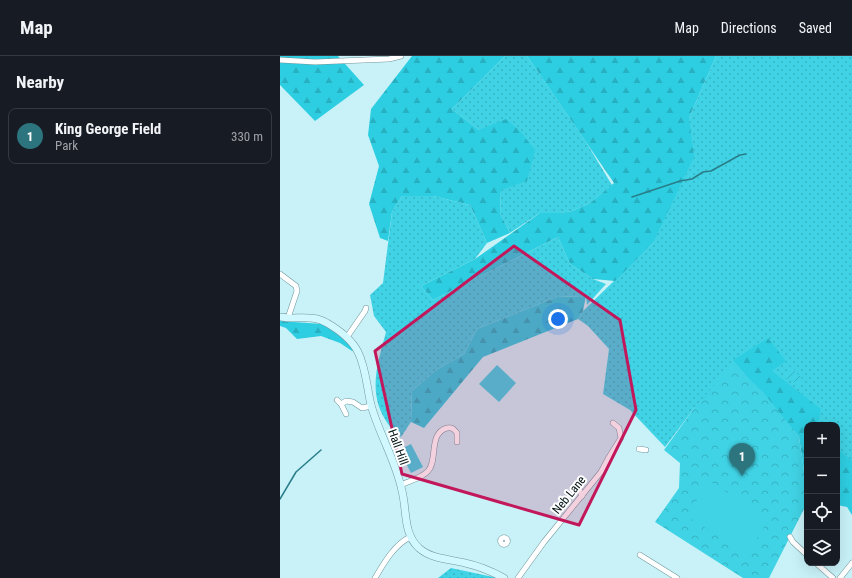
<!DOCTYPE html>
<html lang="en">
<head>
<meta charset="utf-8">
<style>
	:root { --surface:#171b24; --page:#20242c; --text:#f1f3f6; --muted:#9ea1a6; --line:#363941; --accent:#2d757e }
	body { margin:0; font-family:"Roboto Condensed",sans-serif; background:var(--page); color:var(--text) }
	.controls { position:absolute; right:12px; bottom:12px; display:grid; overflow:hidden; border-radius:8px; box-shadow:0 4px 16px #0002 }
	.controls button { width:36px; height:36px; display:grid; place-items:center; padding:0; border:0; border-bottom:1px solid var(--line); background:var(--surface); color:var(--text); font:20px sans-serif }
	.you { position:absolute; left:278px; top:263px; width:14px; height:14px; margin:-10px; border:3px solid #fff; border-radius:50%; background:#1a73e8; box-shadow:0 0 0 6px #1a73e833 }
	.badge { display:grid; place-items:center; width:26px; height:26px; border-radius:50%; background:var(--accent); color:#fff; font-size:13px; font-weight:700 }
	.pin { position:absolute; translate:-50% -33px; filter:drop-shadow(0 1px 2px #0008) }
	.pin::after { content:''; position:absolute; top:21px; width:14px; height:12px; background:inherit; clip-path:polygon(0 0,100% 0,50% 100%) }
	.list { margin:0; padding:0; list-style:none }
	h2 { display:flex; justify-content:space-between; align-items:center; height:52px; margin:0; padding:0 16px; font-size:17px }
	h2 small { font-size:13px; font-weight:400; color:var(--muted) }
	.list li { display:grid; grid-template-columns:26px 1fr auto; gap:12px; align-items:center; box-sizing:border-box; height:56px; margin:0 8px 8px; padding:0 8px; border:1px solid var(--line); border-radius:8px }
	.list b { display:block; font-size:15px; white-space:nowrap }
	.list p { margin:0; font-size:13px; white-space:nowrap; color:var(--muted) }
	.list em { font-size:13px; font-style:normal; color:var(--muted) }
	.icon { flex:none; width:22px; height:22px; fill:none; stroke:currentColor; stroke-width:2; stroke-linecap:round; stroke-linejoin:round }
	.map { position:relative; flex:none; width:572px; height:522px; overflow:hidden }
	header { display:flex; align-items:center; gap:24px; box-sizing:border-box; height:56px; padding:0 20px; background:var(--surface); border-bottom:1px solid var(--line) }
	header strong { font-size:19px }
	nav { display:flex; gap:22px; margin-inline-start:auto; font-size:14px }
	main { display:flex }
	aside { flex:1; background:var(--surface) }
	.map>svg:first-child { display:block }
</style>
</head>
<body>
<header>
<strong>Map</strong>
<nav><a>Map</a><a>Directions</a><a>Saved</a></nav>
</header>
<main>
<aside>
<h2>Nearby<small></small></h2>
<ul class="list">
<li><span class="badge">1</span><div><b>King George Field</b><p>Park</p></div><em>330 m</em></li>
</ul>
</aside>
<div class="map">
<svg width="572" height="522" viewBox="0 0 572 522">
	<defs>
		<pattern id="grass-dots" width="8" height="8" patternUnits="userSpaceOnUse"><rect width="8" height="8" fill="#40d3e5"/><path d="M2 2h.1M6 6h.1" fill="none" stroke="#37b4c4" stroke-width="1.8" stroke-linecap="round"/></pattern>
		<pattern id="forest-firs" width="22" height="20" patternUnits="userSpaceOnUse"><rect width="22" height="20" fill="#2ecee2"/><path d="M5 1l3.5 6h-7zM16 11l3.5 6h-7z" fill="#27b0c1"/></pattern>
		<pattern id="park-crowns" width="20" height="18" patternUnits="userSpaceOnUse"><rect width="20" height="18" fill="#40d3e5"/><path d="M2 6a3 3 0 1 1 6 0M12 15a3 3 0 1 1 6 0" fill="none" stroke="#37b4c4"/></pattern>
		<pattern id="garden-furrows" width="10" height="10" patternUnits="userSpaceOnUse"><rect width="10" height="10" fill="#40d3e5"/><path d="M-1 1l2-2M0 10L10 0M9 11l2-2" fill="none" stroke="#37b4c4"/></pattern>
	</defs>
	<rect width="100%" height="100%" fill="#c8f2f8"/>
	<g fill="url(#grass-dots)">
		<path d="M225,0H247L306,86L332,129L310,147L292,155L280,157H260L230,177L220,157L221,133L246,125L199,74L172,53Z"/>
		<path d="M436,0H572V412L557,399V369H527L415,351L385,391L350,354L323,338L329,293L308,270L298,263L303,255L373,187L409,62Z"/>
		<path d="M122,140H153L190,149L207,187L195,203L141,230L153,244L278,181L290,208L313,223L326,228L307,249L306,240L277,241L197,273L184,298L156,314L132,335L131,366L121,381C117,377 111,373 108,368C87,338 97,309 106,276L94,260L90,239L103,227L112,156Z"/>
		<path d="M171,512L218,522H219H158Z"/>
	</g>
	<g fill="url(#forest-firs)">
		<path d="M0,0H58L84,29L35,65L0,29Z"/>
		<path d="M132,0H225L172,53L199,74L226,63L240,75L255,94L247,125L221,134L220,157L230,177L207,187L190,149L153,140H122L112,156L108,185L100,182L89,148L99,110L88,79L91,53Z"/>
		<path d="M247,0H436L409,62L414,101L373,187L335,225L313,223L290,208L278,181L153,244L141,230L195,203L260,157H280L292,155L310,147L334,127Z"/>
		<path d="M306,240L303,255L298,263L203,301L144,372L131,366L132,335L156,314L184,298L197,273L277,241Z"/>
		<path d="M0,265L42,268L61,279L75,294L72,295L60,287L41,280L17,283L6,272L0,270Z"/>
		<path d="M488,282L506,305L492,315L541,353L538,369H527V435L519,381L453,304Z"/>
		<path d="M557,392L572,405V459L567,451L557,449Z"/>
	</g>
	<path fill="url(#park-crowns)" d="M453,308L483,336L519,381L527,435V447L489,522H463L375,466L399,432L400,407L384,394L415,351Z"/>
	<path fill="url(#garden-furrows)" d="M511,310L523,324L517,329L514,326L502,321Z"/>
	<g fill="#40d3e5">
		<path d="M217,309L236,327L219,346L199,328Z"/>
		<path d="M131,388L143,411L131,417L119,394Z"/>
		<path d="M429,425L489,463L467,498L407,460Z"/>
	</g>
	<g fill="none" stroke-linecap="round" stroke-linejoin="round">
		<g stroke="#297d88" stroke-width="1.5">
			<path d="M352,141L400,125L412,123L423,116L431,115L460,99L466,98"/>
			<path d="M0,443L16,416L41,394"/>
		</g>
		<defs>
			<g id="street">
				<path d="M0,4L35,6L109,3L121,0"/>
				<path d="M0,218L16,230L17,235L8,262"/>
				<path d="M67,281L85,255L86,252"/>
				<path d="M57,344L61,348L66,358"/>
				<path d="M61,348L66,345L73,346L82,352L91,350"/>
				<path d="M359,393L366,394"/>
				<path d="M297,428L302,440"/>
				<path d="M121,429C129,425 142,422 148,415C158,405 148,377 167,372C172,371 174,373 177,377V386"/>
				<path d="M510,481L513,486L527,499"/>
				<circle cx="224" cy="485" r="3.5"/>
				<path d="M360,499L397,522"/>
				<path d="M536,507L553,522"/>
				<path d="M95,522C104,507 114,489 130,481"/>
				<path d="M238,522L264,486L321,416L329,401L341,382L339,372L333,367"/>
				<path d="M560,522L572,507"/>
			</g>
			<path id="secondary" d="M0,261C16,264 33,258 47,267C59,274 72,284 78,296C86,312 87,332 91,349C99,378 116,405 122,435C127,454 123,478 139,492C151,503 169,503 185,507C199,510 211,515 224,522"/>
		</defs>
		<use href="#street" stroke="#6e969c" stroke-width="6"/>
		<use href="#secondary" stroke="#6e969c" stroke-width="8"/>
		<use href="#street" stroke="#fff" stroke-width="5"/>
		<use href="#secondary" stroke="#d1f8fe" stroke-width="7"/>
	</g>
	<path fill="#c2185b" fill-opacity="0.2" stroke="#c2185b" stroke-width="3" stroke-linejoin="round" d="M234,190L340,264L356,354L299,469L122,418L95,295Z"/>
	<g text-anchor="middle" dominant-baseline="central" stroke-width="4" stroke-linejoin="round" paint-order="stroke">
		<g font-size="12" fill="#051517" stroke="#fff">
			<text transform="translate(118 391) rotate(70)">Hall Hill</text>
			<text transform="translate(289 439) rotate(-51)">Neb Lane</text>
		</g>
	</g>
</svg>
<div class="controls">
<button>+</button>
<button>−</button>
<button><svg class="icon" aria-label="locate" viewBox="0 0 24 24"><circle cx="12" cy="12" r="6"/><path d="M12 2v4M12 18v4M2 12h4M18 12h4"/></svg></button>
<button><svg class="icon" aria-label="layers" viewBox="0 0 24 24"><path d="M12 4l9 5-9 5-9-5zM3 14l9 5 9-5"/></svg></button>
</div>
<div class="you"></div>
<div class="pin badge" style="left:462px;top:420px">1</div>
</div>
</main>
</body>
</html>
